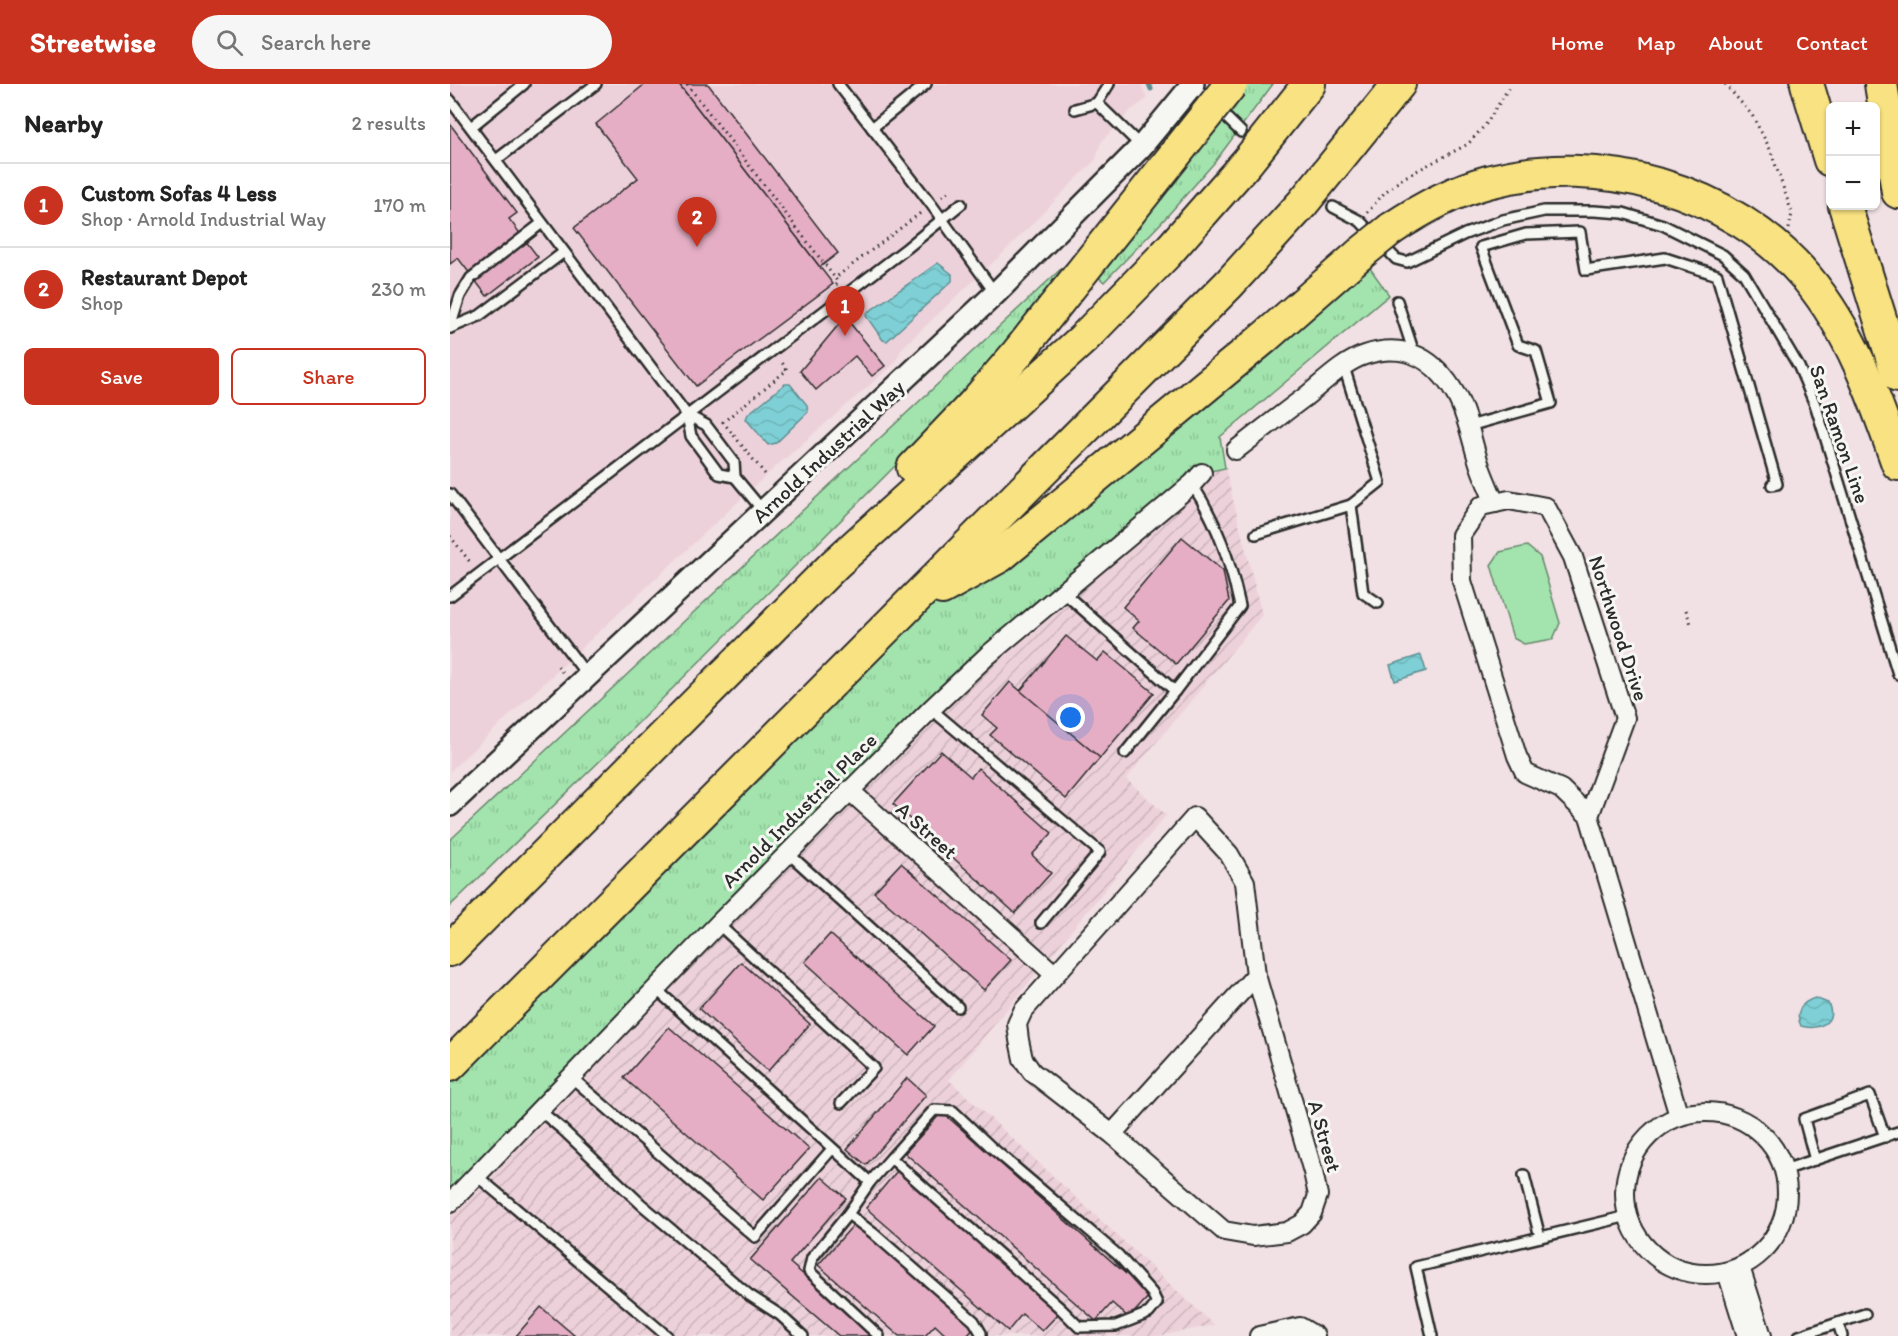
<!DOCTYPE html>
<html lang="en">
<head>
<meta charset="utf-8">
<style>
	:root { --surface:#fff; --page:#f6f6f6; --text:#222; --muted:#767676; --line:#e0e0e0; --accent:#c8321e }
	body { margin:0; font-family:Itim,sans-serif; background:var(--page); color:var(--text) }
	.controls { position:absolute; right:18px; top:18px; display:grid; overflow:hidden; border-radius:9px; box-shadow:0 2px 4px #0004 }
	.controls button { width:54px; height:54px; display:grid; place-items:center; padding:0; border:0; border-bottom:2px solid var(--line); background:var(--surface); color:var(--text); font:30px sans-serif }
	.you { position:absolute; left:621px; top:634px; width:21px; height:21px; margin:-15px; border:4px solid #fff; border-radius:50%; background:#1a73e8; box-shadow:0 0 0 9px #1a73e833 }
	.badge { display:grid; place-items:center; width:39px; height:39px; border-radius:50%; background:var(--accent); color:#fff; font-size:20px; font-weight:700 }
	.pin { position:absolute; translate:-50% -50px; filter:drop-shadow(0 2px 3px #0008) }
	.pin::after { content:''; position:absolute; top:32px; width:21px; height:18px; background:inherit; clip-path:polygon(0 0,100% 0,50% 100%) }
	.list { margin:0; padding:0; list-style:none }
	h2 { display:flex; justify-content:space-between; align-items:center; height:78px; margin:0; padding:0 24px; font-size:26px }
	h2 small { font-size:20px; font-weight:400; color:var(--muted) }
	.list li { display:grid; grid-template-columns:39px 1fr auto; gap:18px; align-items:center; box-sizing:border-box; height:84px; padding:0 24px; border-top:2px solid var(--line) }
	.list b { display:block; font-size:22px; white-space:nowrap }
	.list p { margin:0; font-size:20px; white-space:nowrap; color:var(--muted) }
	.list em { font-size:20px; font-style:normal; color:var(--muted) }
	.actions { display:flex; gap:12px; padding:18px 24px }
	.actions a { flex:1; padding:14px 0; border:2px solid var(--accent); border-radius:9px; text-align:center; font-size:21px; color:var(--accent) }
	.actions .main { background:var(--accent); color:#fff }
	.icon { flex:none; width:33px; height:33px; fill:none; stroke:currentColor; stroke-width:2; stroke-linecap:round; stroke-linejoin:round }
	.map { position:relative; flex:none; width:1448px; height:1252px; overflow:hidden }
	header { display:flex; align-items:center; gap:36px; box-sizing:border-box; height:84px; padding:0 30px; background:var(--accent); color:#fff }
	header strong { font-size:28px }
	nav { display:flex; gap:33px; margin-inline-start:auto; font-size:21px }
	.search { width:420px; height:54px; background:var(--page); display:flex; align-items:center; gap:15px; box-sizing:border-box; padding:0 21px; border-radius:33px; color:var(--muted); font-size:22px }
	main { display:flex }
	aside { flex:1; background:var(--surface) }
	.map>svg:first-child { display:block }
</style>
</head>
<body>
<header>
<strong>Streetwise</strong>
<div class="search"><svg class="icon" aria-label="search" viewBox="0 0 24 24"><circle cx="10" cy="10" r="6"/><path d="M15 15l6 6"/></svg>Search here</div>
<nav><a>Home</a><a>Map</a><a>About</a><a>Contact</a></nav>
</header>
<main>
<aside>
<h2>Nearby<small>2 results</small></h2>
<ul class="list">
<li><span class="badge">1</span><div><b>Custom Sofas 4 Less</b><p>Shop · Arnold Industrial Way</p></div><em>170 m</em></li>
<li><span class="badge">2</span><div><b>Restaurant Depot</b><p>Shop</p></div><em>230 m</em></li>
</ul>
<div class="actions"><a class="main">Save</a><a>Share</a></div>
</aside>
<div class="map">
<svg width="1448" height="1252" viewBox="0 0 1448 1252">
	<defs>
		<pattern id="industrial-furrows" width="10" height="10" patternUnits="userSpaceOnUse" patternTransform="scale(1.5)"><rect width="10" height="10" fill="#edd1da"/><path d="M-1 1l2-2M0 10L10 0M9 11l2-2" fill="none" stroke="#cbb4bb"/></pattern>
		<pattern id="grass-tufts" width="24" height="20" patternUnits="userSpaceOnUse" patternTransform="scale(1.5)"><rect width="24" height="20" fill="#a3e4ae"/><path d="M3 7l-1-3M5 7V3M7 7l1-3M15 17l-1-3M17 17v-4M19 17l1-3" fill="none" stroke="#8cc496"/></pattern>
		<pattern id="water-waves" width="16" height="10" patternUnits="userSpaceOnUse" patternTransform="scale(1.5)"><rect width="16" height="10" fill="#7ed0d6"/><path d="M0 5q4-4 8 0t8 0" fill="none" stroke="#6db3b8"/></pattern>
	</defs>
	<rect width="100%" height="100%" fill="#f1e0e4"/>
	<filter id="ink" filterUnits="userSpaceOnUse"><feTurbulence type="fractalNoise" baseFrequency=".0167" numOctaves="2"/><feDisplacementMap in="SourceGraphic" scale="12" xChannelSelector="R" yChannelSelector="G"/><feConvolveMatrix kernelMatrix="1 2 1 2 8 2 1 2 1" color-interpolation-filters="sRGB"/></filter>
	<g filter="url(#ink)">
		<path fill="#edd1da" d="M0,0H691L697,15L681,26L651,58L646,75L553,169L452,264L445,279L323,385L0,687Z"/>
		<path fill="url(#industrial-furrows)" d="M775,384L812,531L676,695L716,731L499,996L764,1241L709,1252H0V1119L399,706L752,389Z"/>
		<g fill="url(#grass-tufts)" stroke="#67886c" stroke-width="1.5">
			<path d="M772,0H823L764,79L711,139L654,198L643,188Z"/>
			<path d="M629,168L542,274L448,379L156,671L0,822V756Z"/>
			<path d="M910,170L939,211L770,353L775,384L752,389L538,571L0,1119V974L458,524L550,472Z"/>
		</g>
		<path fill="#a3e4ae" stroke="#67886c" stroke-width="1.5" d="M1077,462L1090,473L1110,539L1103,555L1074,560L1063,554L1041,481L1050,468Z"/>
		<g fill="url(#water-waves)" stroke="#5d8e92" stroke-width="1.5">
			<path d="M488,179L502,190V197L437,257L433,256L416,232L417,229Z"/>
			<path d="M335,300H340L357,321L358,328L326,359L318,361L296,335L298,330Z"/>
			<path d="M971,571L976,587L945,597L940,581Z"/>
			<path d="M1365,914L1378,919C1388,939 1367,947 1351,942C1344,928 1352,918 1365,914Z"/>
		</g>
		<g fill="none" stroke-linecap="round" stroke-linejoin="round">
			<path stroke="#5d8e92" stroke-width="5" d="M699,0L701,5"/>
		</g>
		<g fill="#e5aec4" stroke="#2b2b2b" stroke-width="1.5">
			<path d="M195,0H229L383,200L246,302L124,144L188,94L146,40Z"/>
			<path d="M229,0H258L388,169L370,183Z"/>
			<path d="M0,40L67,129L59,135L88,173L37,212L8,174L0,180Z"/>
			<path d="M395,233L435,282L422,292L405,272L366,306L350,287Z"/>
			<path d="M732,453L773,487L779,517L726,580L683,544L689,537L673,523Z"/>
			<path d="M616,552L647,577L655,568L704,609L650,674L570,607Z"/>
			<path d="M560,598L650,674L616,715L540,651L547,644L532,631Z"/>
			<path d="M491,667L521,693L528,684L602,749L582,771L601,789L565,829L443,720Z"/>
			<path d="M451,779L561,876L534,906L424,808Z"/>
			<path d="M380,850L484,942L458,971L355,878Z"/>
			<path d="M291,878L360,940L318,987L249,925Z"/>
			<path d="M219,943L359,1065L313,1116L174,994Z"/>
			<path d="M457,994L476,1011L416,1081L397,1065Z"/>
			<path d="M492,1028L700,1211L679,1234L662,1219L646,1237L455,1069Z"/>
			<path d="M447,1087L610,1228L592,1247L572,1230L558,1247L416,1124Z"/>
			<path d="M372,1093L396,1114L340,1179L424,1252H389L300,1176Z"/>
			<path d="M405,1139L524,1244L517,1252H497L485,1241L475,1252H449L368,1181Z"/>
			<path d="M91,1223L125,1252H66Z"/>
		</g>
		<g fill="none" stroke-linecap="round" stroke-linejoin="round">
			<defs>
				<g id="service">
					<path d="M388,0L481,120L545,209"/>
					<path d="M659,0L647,19L691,62"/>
					<path d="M742,0L791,48"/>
					<path d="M0,16L237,331L256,341L284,378L285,393L314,428"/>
					<path d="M625,25L647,19"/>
					<path d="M21,43L74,0"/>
					<path d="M422,44L476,0"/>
					<path d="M46,76L146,0"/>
					<path d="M883,123L910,137L946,175L957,178L1015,150L1053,136L1094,127H1144L1173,129L1213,141L1273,171L1294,190L1349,283L1366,323L1448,590"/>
					<path d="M947,217L962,263L961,268"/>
					<path d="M0,244L10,212L21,194L92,139"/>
					<path d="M0,244L29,232L114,168"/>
					<path d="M894,283L930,398L901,421"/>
					<path d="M237,331L241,352L269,390L285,393"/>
					<path d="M1019,342L1101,319L1086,267L1068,261L1031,163L1076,150L1130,148L1136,186L1215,174L1267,191L1327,400L1322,401"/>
					<path d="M0,410L137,591"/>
					<path d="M806,450L901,421L913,509L928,519"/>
					<path d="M613,508L725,607L675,669"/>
					<path d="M0,512L457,164L511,120"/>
					<path d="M725,607L790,522C780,477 768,440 742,400"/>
					<path d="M481,625L650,768L591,839"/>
					<path d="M338,769L508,923"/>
					<path d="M268,840L424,984L391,1019"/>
					<path d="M206,905L420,1098"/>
					<path d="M120,992L305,1153L382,1065"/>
					<path d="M89,1026L112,1045L191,1120L299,1211L330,1231L353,1252"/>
					<path d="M1365,1076L1354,1035L1420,1011L1435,1053"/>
					<path d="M1334,1086L1448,1048"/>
					<path d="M1074,1091L1090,1153"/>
					<path d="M27,1092L217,1252"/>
					<path d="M398,1130L420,1098L441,1074L610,1224L629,1243L666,1242L699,1229L707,1219L702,1209L668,1171L541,1063L503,1027L484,1026L441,1074"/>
					<path d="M1388,1239L1415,1230"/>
					<path d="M429,1252L359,1187L362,1174L398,1130L423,1149L524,1237L531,1249V1252"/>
					<path d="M982,1252L966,1183L1178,1132"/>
					<path d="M1349,1252L1388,1239L1392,1252"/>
				</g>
				<g id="minor">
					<path d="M786,366C809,348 832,330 855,313C873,299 893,278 915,271C957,257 986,276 1006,311C1019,334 1022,361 1031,385C1035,396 1040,407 1045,419"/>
					<path d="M399,706L604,890"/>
					<path d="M1139,732L1175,634L1123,473L1096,423L1059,416L1031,422L1011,451L1012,497L1067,672L1075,689L1111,705L1139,732L1229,1032"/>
					<circle cx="1256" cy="1109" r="81"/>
					<path d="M662,1050L806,891L795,798L779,770L745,733L573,927L567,940L569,956L573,975L582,988L662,1050L774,1147L803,1152L837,1148L852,1140L862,1129L868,1111L863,1088L806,891"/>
					<path d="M0,1119L268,840L481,625L538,571L742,400L752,389"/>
					<path d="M1290,1183L1312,1252"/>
					<path d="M1277,1188L1297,1252"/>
					<path d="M809,1252L850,1243L865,1252"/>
				</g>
				<path id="tertiary" d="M0,721L546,209L691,63L743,0"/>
				<g id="motorway">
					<path d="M1357,0L1380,76"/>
					<path d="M1431,0L1448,108"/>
					<path d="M1395,122L1448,292"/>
					<path d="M941,145C971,125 1003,107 1038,98C1149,68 1282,105 1357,194C1402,248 1425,315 1448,380"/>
					<path d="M463,384L523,321L566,271L650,165"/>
					<path d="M492,504L550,472L814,254L910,170"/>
					<path d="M0,866L385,480L633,255L716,170L797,78L859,0"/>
					<path d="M0,981L778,201L852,120L949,0"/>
				</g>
			</defs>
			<use href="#service" stroke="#2b2b2b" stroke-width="14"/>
			<use href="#minor" stroke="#2b2b2b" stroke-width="22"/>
			<use href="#tertiary" stroke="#2b2b2b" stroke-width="26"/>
			<use href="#motorway" stroke="#2b2b2b" stroke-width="36"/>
			<g stroke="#2b2b2b" stroke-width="3" stroke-dasharray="1.5 4.5" stroke-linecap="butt">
				<path d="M237,0L385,194"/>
				<path d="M1275,0L1302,31L1320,65L1342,129L1339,145"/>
				<path d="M492,112L498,108"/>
				<path d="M917,129L935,108L953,94L1018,60L1037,39L1061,0"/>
				<path d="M386,201L388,199L385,194L473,127"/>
				<path d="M315,390L273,338L337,286L331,277"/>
				<path d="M0,452L20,478"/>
				<path d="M1236,526L1241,540"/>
				<path d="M108,582L114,591"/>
			</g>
			<use href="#service" stroke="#f6f6f2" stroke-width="9"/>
			<use href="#minor" stroke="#f6f6f2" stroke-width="18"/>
			<use href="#tertiary" stroke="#f6f6f2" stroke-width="21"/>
			<use href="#motorway" stroke="#f8e281" stroke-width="32"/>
			<defs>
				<g id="motorway-bridge">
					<path d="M650,165L781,0"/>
					<path d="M910,170L941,145"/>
				</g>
			</defs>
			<use href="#motorway-bridge" stroke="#2b2b2b" stroke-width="36" stroke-linecap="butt"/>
			<use href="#motorway-bridge" stroke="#f8e281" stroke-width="32"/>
		</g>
	</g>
	<g text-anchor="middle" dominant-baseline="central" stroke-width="6" stroke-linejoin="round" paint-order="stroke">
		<g font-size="21" fill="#2b2b2b" stroke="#f6f6f2">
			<text transform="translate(1390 350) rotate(71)">San Ramon Line</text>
			<text transform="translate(378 367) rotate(-43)">Arnold Industrial Way</text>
			<text transform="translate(1169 544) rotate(72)">Northwood Drive</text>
			<text transform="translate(349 726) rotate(-45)">Arnold Industrial Place</text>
			<text transform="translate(477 746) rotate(42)">A Street</text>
			<text transform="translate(875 1052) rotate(74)">A Street</text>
		</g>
	</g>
</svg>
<div class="controls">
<button>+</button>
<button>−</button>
</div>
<div class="you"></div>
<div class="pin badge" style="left:395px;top:252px">1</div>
<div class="pin badge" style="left:247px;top:163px">2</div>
</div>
</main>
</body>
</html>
